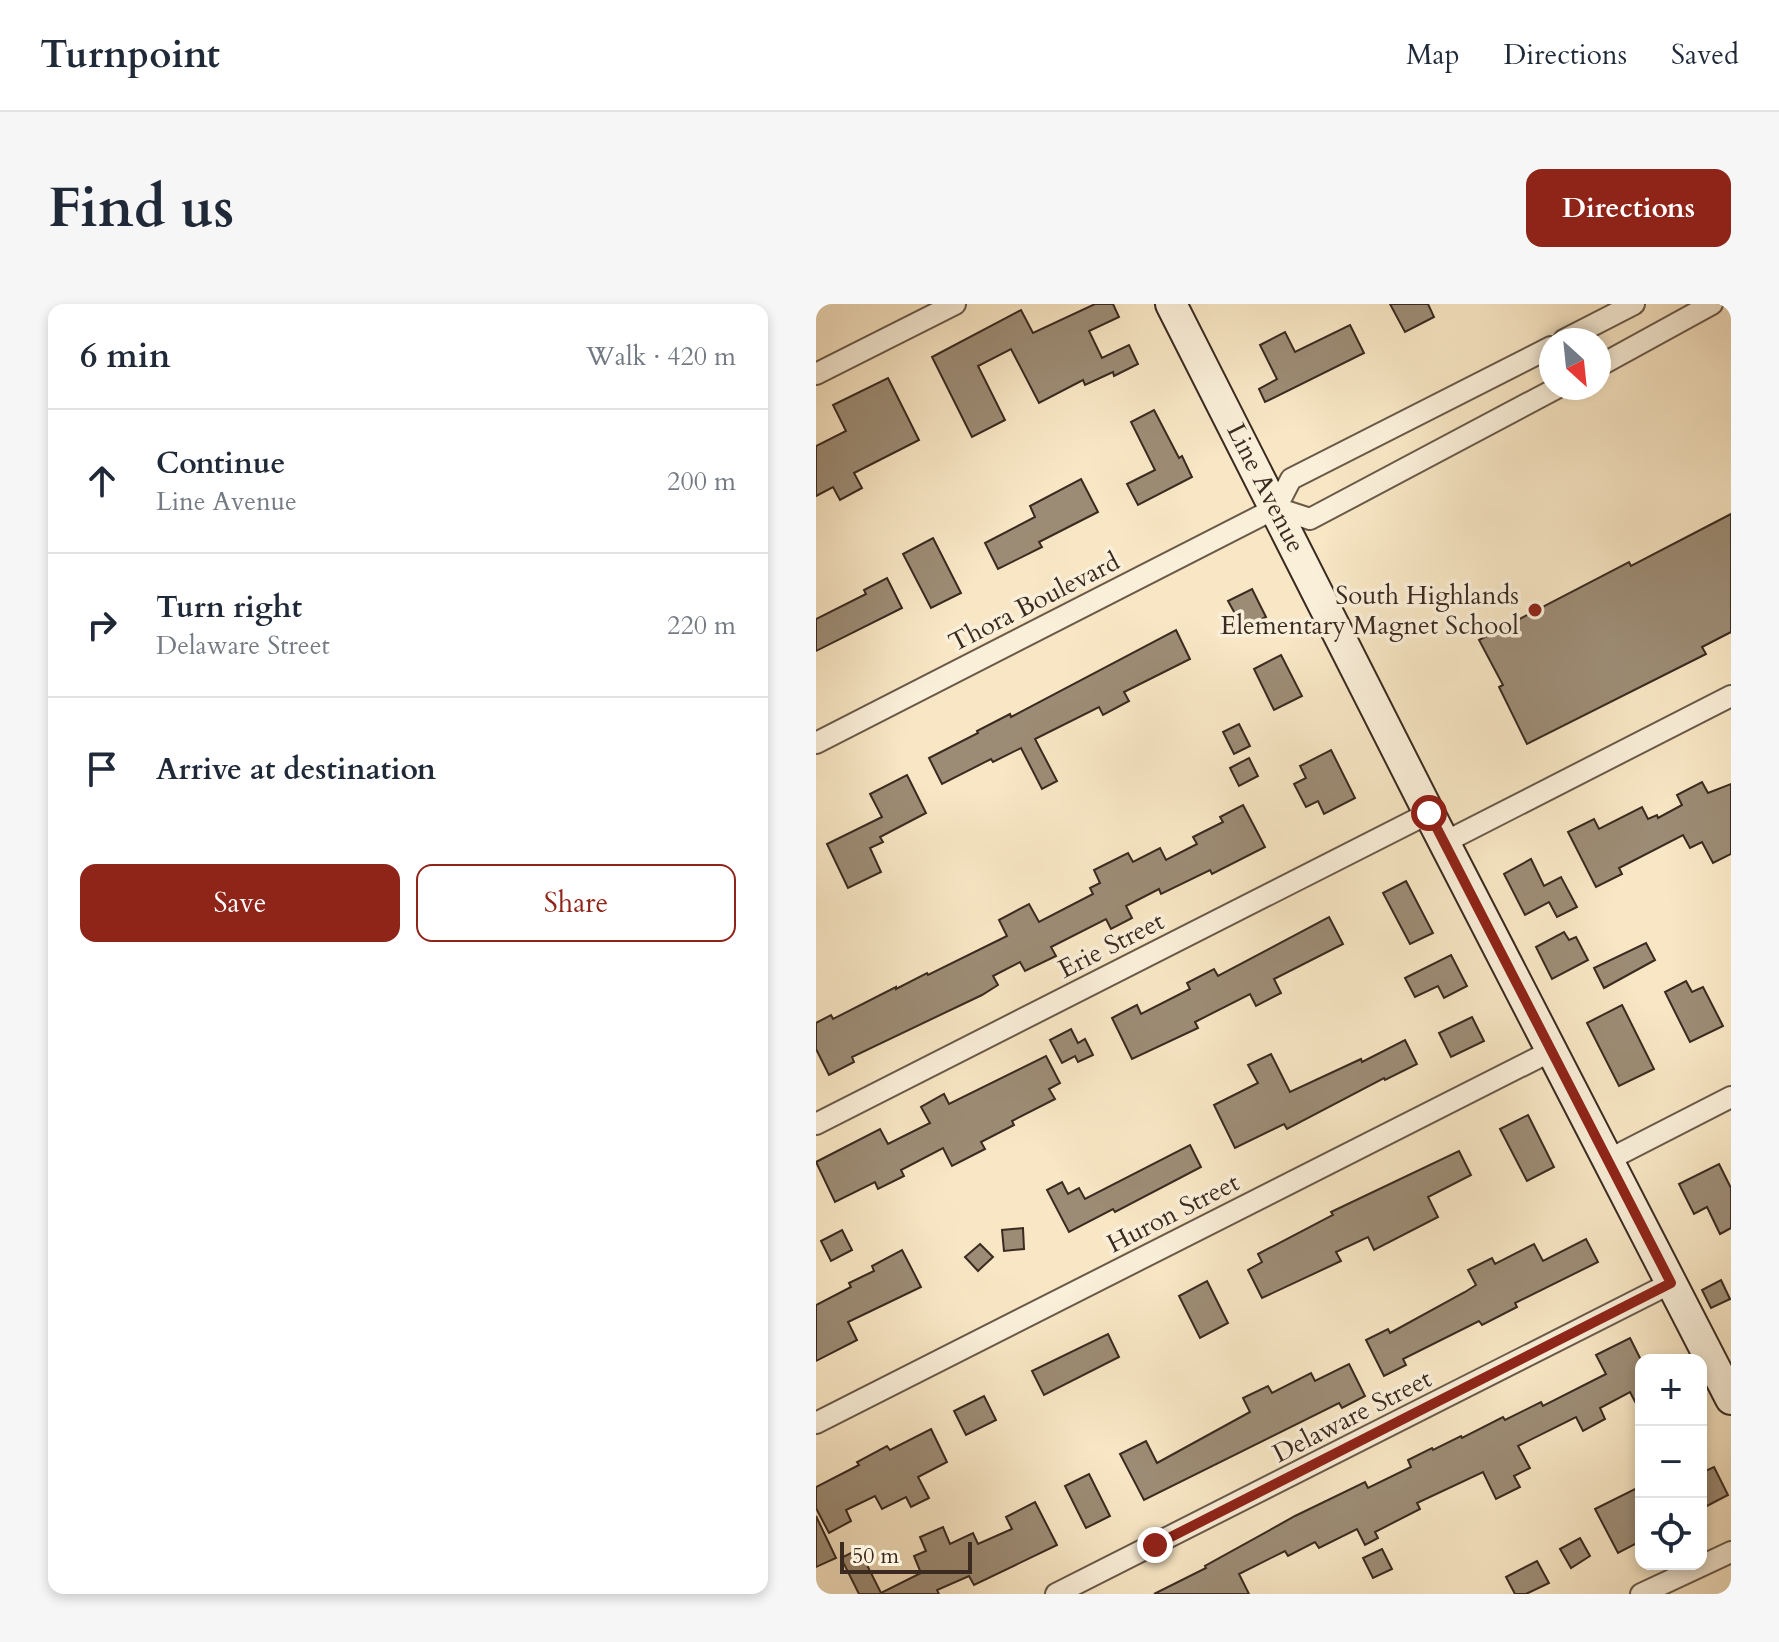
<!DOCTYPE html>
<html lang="en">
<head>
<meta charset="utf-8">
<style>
	:root { --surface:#fff; --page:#f6f6f7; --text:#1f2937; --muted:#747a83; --line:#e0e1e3; --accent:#8f2418 }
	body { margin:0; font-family:Cardo,serif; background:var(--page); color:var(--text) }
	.controls { position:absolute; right:24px; bottom:24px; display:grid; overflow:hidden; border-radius:16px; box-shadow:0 4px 12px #0003 }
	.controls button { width:72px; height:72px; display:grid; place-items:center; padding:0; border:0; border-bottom:2px solid var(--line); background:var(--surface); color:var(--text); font:40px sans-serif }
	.compass { position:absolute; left:723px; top:24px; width:72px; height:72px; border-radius:50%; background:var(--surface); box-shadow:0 4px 12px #0003; rotate:153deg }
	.scale { position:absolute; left:24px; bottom:20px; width:132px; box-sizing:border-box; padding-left:8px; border:4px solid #3a2a20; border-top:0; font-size:22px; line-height:28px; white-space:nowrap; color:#3a2a20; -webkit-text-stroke:6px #faefd9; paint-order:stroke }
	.stop { position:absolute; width:24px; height:24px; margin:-18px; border:6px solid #8f2418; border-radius:50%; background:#fff }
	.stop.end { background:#8f2418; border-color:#fff; box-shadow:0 2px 8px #0008 }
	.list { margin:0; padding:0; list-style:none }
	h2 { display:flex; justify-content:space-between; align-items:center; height:104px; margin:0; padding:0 32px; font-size:34px }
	h2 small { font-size:26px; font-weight:400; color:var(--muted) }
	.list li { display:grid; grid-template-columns:52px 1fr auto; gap:24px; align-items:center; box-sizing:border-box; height:144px; padding:0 32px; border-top:2px solid var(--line) }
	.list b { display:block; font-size:30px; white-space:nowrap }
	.list p { margin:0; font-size:26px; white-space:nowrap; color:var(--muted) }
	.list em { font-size:26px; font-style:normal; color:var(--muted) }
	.actions { display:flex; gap:16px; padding:24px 32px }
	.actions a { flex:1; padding:18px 0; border:2px solid var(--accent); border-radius:16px; text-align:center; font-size:28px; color:var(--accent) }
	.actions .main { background:var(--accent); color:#fff }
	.icon { flex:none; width:44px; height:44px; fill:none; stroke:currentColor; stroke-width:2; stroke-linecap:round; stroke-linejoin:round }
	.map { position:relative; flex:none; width:915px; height:1290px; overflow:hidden; border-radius:16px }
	header { display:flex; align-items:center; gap:48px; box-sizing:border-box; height:112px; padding:0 40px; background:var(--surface); border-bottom:2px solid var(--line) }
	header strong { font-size:38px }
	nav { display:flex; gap:44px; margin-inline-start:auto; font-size:28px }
	.intro { display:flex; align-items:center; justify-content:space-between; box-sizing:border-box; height:192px; padding:0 48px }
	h1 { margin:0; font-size:56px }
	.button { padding:20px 36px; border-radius:16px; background:var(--accent); color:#fff; font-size:28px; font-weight:700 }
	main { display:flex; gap:48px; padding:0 48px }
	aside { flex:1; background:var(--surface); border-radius:16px; box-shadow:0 4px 12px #0003 }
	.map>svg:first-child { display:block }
</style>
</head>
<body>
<header>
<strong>Turnpoint</strong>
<nav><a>Map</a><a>Directions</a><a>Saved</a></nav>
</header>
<div class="intro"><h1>Find us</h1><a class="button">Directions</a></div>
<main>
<aside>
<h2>6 min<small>Walk · 420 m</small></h2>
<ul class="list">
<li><svg class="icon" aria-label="ahead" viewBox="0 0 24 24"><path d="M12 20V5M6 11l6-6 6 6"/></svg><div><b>Continue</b><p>Line Avenue</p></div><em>200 m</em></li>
<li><svg class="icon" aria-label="right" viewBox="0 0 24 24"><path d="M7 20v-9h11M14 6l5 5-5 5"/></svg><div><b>Turn right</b><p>Delaware Street</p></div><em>220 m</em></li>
<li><svg class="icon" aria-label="arrive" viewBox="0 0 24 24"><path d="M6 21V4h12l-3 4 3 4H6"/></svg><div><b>Arrive at destination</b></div></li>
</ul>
<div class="actions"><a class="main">Save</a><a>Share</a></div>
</aside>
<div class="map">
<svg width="915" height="1290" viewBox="0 0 915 1290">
	<rect width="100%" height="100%" fill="#f8e6c4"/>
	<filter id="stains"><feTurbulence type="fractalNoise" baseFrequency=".0025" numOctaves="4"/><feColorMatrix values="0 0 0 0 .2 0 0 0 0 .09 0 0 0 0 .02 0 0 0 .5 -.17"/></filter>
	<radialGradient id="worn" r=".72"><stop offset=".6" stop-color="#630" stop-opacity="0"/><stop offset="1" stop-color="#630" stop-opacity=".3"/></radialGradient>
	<g fill="#9d8c75" stroke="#3a2a20" stroke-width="2">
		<path d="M279,0H297L303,13L273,27L286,54L313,41L322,60L298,72L297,68L269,81L267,76L223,99L195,45L162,62L189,116L156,133L116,53L205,6L217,29Z"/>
		<path d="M574,0H612L618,13L589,28Z"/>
		<path d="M534,21L548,49L449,98L443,85L461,75L444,41L469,28L479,48Z"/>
		<path d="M72,74L103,136L38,169L46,184L24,196L17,183L0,192V142L30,127L17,101Z"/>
		<path d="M338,106L363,154L366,152L376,173L322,201L311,180L339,166L315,118Z"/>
		<path d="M265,175L282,208L223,238L226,243L182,265L169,239L219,213L214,202Z"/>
		<path d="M915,210V328L886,343L890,350L711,440L683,383L687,381L663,336L813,258L815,262Z"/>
		<path d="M117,234L145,289L115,304L87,250Z"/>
		<path d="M71,274L86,304L0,347V315L50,290L48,286Z"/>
		<path d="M436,285L450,313L427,324L412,297Z"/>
		<path d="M360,326L374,355L308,388L313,397L287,411L283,403L219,435L241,477L226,485L205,444L177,458L175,455L126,480L113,454L162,429L161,427L194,410L195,413Z"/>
		<path d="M465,351L486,392L458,406L438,365Z"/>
		<path d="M423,420L434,442L418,450L407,428Z"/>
		<path d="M515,446L539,494L508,510L502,497L490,503L478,480L490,474L484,462Z"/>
		<path d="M433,454L442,472L423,482L414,464Z"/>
		<path d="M91,471L110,509L64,533L67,538L54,544L65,568L32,584L11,540L66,513L54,490Z"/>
		<path d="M886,478L892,489L915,480V550L897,559L886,538L874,544L867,531L803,564L806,570L780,583L752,528L778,515L783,525L826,503L832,515L841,511L842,514L866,501L861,491Z"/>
		<path d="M427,501L449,543L396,570L394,566L345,590L343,585L310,602L316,614L295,625L290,615L235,643L240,652L209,667L204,658L177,672L182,681L166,691L36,753L38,758L13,771L0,745V719L15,711L17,715L80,683V685L111,669L112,671L191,632L183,616L213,600L223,618L277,590L274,584L284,579L278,566L312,549L317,558L344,544L350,556L381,540L377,533L407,518L404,513Z"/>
		<path d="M715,555L728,582L745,573L761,603L741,613L733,598L709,611L688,570Z"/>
		<path d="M590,577L617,629L594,640L567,589Z"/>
		<path d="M513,613L527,640L458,675L465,689L440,702L434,690L379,718L382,724L316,755L296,714L321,701L325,710L374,685L371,679L398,665L402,672Z"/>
		<path d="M748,628L753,636L760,633L772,656L736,675L720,643Z"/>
		<path d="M830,639L839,656L788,684L778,664Z"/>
		<path d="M635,651L651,682L628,694L622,682L599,693L589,674Z"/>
		<path d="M870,677L876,688L887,683L907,722L874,738L849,688Z"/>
		<path d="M806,701L838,765L803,782L771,719Z"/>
		<path d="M656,713L668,737L635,753L623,729Z"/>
		<path d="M255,725L262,739L269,735L277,751L262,758L259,752L246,759L234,736Z"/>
		<path d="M589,736L601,760L569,776L568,774L471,825L468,820L419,844L398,801L442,779L432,761L455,750L474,788L545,755L546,758Z"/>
		<path d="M230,752L244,779L233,785L239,795L196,817L198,821L165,838L169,845L136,862L127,844L85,866L88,872L62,885L59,878L19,898L0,858L64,825L72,840L114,819L105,803L128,790L133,800Z"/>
		<path d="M712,811L738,863L711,877L684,825Z"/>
		<path d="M374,841L385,863L299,908L297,905L253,928L231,886L246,878L252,890L263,884L269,895Z"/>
		<path d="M643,847L655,871L612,893L622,913L558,946L552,933L520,948L525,957L446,994L432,966L446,958L442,950L517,911L515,908Z"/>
		<path d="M903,860L915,884V924L904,930L891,903L878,910L863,880Z"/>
		<path d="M207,924L208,945L188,947L186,926Z"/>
		<path d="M26,926L36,946L15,957L5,937Z"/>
		<path d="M770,935L782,958L699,999L701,1003L666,1021L663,1017L587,1055L590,1061L568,1072L550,1036L572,1025L574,1029L649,988L660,981L652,966L676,954L679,960L718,940L727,957Z"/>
		<path d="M164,940L177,953L162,967L149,953Z"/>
		<path d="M86,946L105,983L32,1018L41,1036L0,1057V1001L35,983L33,979L58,967L56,962Z"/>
		<path d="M905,976L914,995L895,1004L886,986Z"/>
		<path d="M391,977L412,1019L384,1034L363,992Z"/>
		<path d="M292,1030L303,1053L228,1091L216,1067Z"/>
		<path d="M814,1034L825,1056V1109L814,1088L784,1104L789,1115L767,1127L760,1113L702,1142L714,1164L698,1172L704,1183L680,1195L667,1168L601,1199L604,1205L559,1228L562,1234L549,1241L541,1225L503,1244L499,1238L472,1252L469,1247L423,1270L433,1290H338L390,1264L389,1262L479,1212L549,1178L552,1184L595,1163L592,1156L616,1144L617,1146L645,1132L646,1134L687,1113L689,1116L725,1098L727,1102L790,1070L780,1051Z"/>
		<path d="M533,1060L549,1092L526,1104L523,1099L328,1196L304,1150L330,1137L341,1159L434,1108L427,1094L452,1082L456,1089L495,1069L499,1077Z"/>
		<path d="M168,1092L180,1116L150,1131L138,1107Z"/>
		<path d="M115,1125L131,1158L102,1173L113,1194L95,1203L90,1193L66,1205L59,1192L30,1206L35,1217L13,1229L0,1204V1183L43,1161L41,1158L71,1142L74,1146Z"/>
		<path d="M898,1163L912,1191L885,1205V1169Z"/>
		<path d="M273,1170L294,1212L270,1224L249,1182Z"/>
		<path d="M825,1182V1237L802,1249L779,1205Z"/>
		<path d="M219,1198L241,1241L158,1281L153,1272L121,1286L123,1290H43L25,1254L43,1245L65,1289L105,1269L98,1252L110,1247L104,1233L127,1223L134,1240L157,1229L162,1240L196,1225L190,1213Z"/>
		<path d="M0,1212L20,1254L0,1263Z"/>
		<path d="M764,1234L774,1252L755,1264L744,1245Z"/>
		<path d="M566,1245L576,1265L557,1274L547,1254Z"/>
		<path d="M721,1257L733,1279L710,1290H699L690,1273Z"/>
	</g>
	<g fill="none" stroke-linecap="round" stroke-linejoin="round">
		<defs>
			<g id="street">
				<path d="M748,36L818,0"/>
				<path d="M783,62L896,0"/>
				<path d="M0,70L139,0"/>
				<path d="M460,204L494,215L741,84"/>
				<path d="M0,439L460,204L475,175L735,43"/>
				<path d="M629,538L915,392"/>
				<path d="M0,820L613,509"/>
				<path d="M792,856L915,793"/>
				<path d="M0,1119L737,746"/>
				<path d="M240,1290L855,979"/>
				<path d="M825,1290L915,1248"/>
			</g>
			<path id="secondary" d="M355,0L613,509L915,1095"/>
		</defs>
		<use href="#street" stroke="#6a5949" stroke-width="24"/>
		<use href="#secondary" stroke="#3a2a20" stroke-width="34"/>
		<use href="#street" stroke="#faefd9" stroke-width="20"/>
		<use href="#secondary" stroke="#faefd9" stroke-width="30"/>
	</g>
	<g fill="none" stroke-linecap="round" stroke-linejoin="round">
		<path stroke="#8f2418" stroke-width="10" d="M339,1241L855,979L613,509"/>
	</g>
	<circle fill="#8f2418" stroke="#faefd9" stroke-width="3" cx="719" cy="306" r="8"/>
	<g text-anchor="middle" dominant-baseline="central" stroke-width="7" stroke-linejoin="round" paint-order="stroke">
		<g font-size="26" fill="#3a2a20" stroke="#faefd9">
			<text transform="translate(450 184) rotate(63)">Line Avenue</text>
			<text transform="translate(218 298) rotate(-27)">Thora Boulevard</text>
			<text transform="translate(295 641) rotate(-27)">Erie Street</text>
			<text transform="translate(357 909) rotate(-27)">Huron Street</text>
			<text transform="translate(536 1112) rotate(-27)">Delaware Street</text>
		</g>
		<g font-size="26" fill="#3a2a20" stroke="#faefd9" text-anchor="end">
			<text x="703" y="291">South Highlands<tspan x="703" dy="30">Elementary Magnet School</tspan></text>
		</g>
	</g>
	<rect width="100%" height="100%" filter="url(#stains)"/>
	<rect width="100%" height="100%" fill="url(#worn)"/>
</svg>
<div class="controls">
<button>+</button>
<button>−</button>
<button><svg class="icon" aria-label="locate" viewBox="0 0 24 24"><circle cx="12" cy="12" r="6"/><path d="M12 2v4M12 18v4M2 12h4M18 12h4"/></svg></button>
</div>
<svg class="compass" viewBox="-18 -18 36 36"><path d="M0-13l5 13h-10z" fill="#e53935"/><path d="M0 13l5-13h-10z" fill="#747a83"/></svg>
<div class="scale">50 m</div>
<div class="stop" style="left:613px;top:509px"></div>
<div class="stop end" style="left:339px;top:1241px"></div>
</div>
</main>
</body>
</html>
